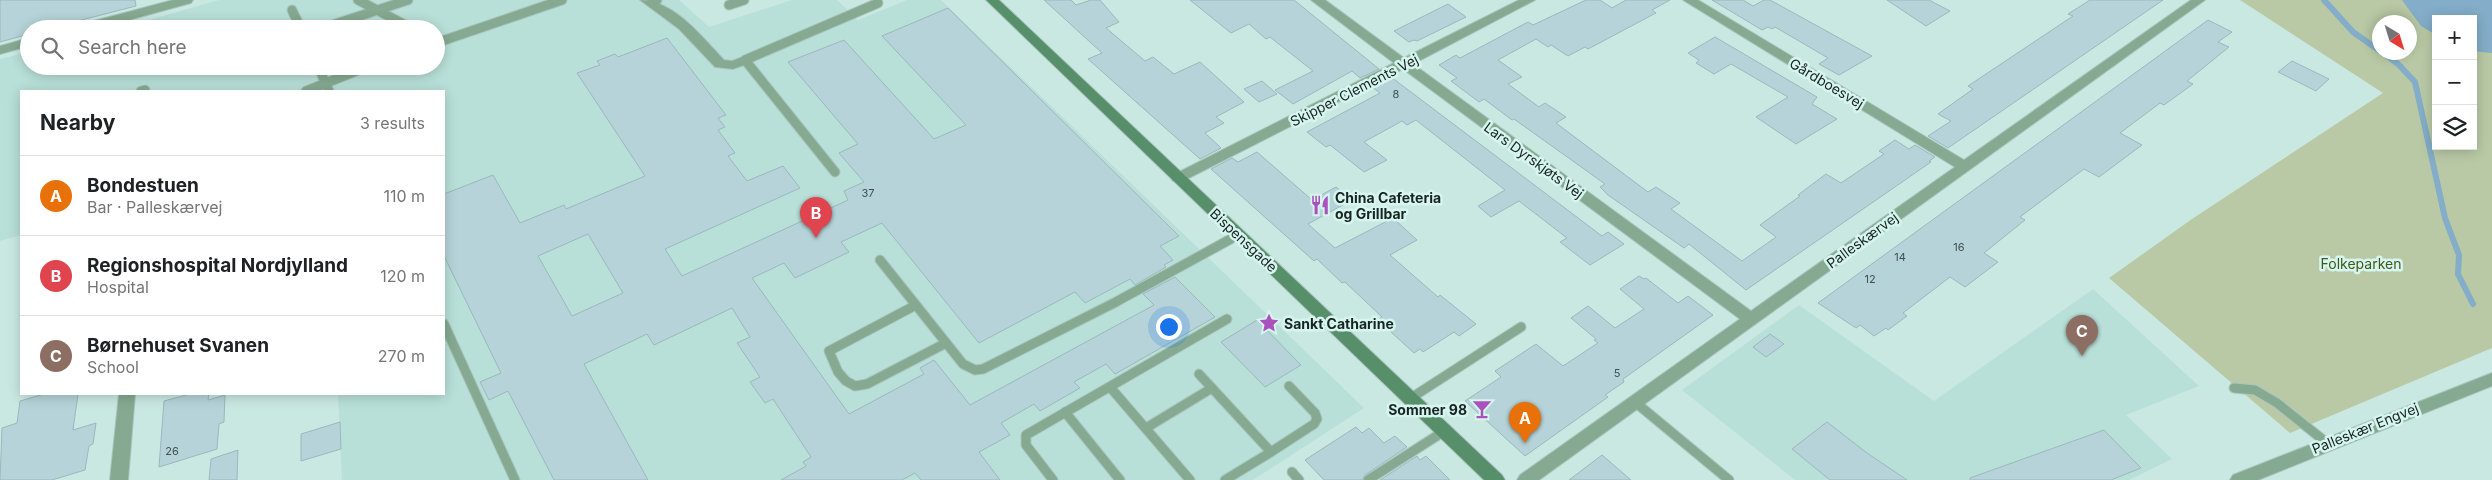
<!DOCTYPE html>
<html lang="en">
<head>
<meta charset="utf-8">
<style>
	:root { --surface:#fff; --page:#f6f6f6; --text:#202124; --muted:#757577; --line:#e0e0e0; --accent:#db2777 }
	body { margin:0; font-family:Inter,sans-serif; background:var(--page); color:var(--text) }
	.controls { position:absolute; right:15px; top:15px; display:grid; overflow:hidden; border-radius:0px; box-shadow:0 2px 12px #0003 }
	.controls button { width:45px; height:45px; display:grid; place-items:center; padding:0; border:0; border-bottom:1px solid var(--line); background:var(--surface); color:var(--text); font:25px sans-serif }
	.compass { position:absolute; left:2372px; top:15px; width:45px; height:45px; border-radius:50%; background:var(--surface); box-shadow:0 2px 12px #0003; rotate:142deg }
	.you { position:absolute; left:1168px; top:326px; width:18px; height:18px; margin:-12px; border:4px solid #fff; border-radius:50%; background:#1a73e8; box-shadow:0 0 0 8px #1a73e833 }
	.badge { display:grid; place-items:center; width:32px; height:32px; border-radius:50%; background:var(--accent); color:#fff; font-size:16px; font-weight:700 }
	.pin { position:absolute; translate:-50% -41px; filter:drop-shadow(0 1px 2px #0008) }
	.pin::after { content:''; position:absolute; top:26px; width:18px; height:15px; background:inherit; clip-path:polygon(0 0,100% 0,50% 100%) }
	.list { margin:0; padding:0; list-style:none }
	h2 { display:flex; justify-content:space-between; align-items:center; height:65px; margin:0; padding:0 20px; font-size:21px }
	h2 small { font-size:16px; font-weight:400; color:var(--muted) }
	.list li { display:grid; grid-template-columns:32px 1fr auto; gap:15px; align-items:center; box-sizing:border-box; height:80px; padding:0 20px; border-top:1px solid var(--line) }
	.list b { display:block; font-size:19px; white-space:nowrap }
	.list p { margin:0; font-size:16px; white-space:nowrap; color:var(--muted) }
	.list em { font-size:16px; font-style:normal; color:var(--muted) }
	.icon { flex:none; width:28px; height:28px; fill:none; stroke:currentColor; stroke-width:2; stroke-linecap:round; stroke-linejoin:round }
	.map { position:relative; flex:none; width:2492px; height:480px; overflow:hidden }
	.search { position:absolute; background:var(--surface); box-shadow:0 2px 12px #0003; left:20px; top:20px; width:425px; height:55px; display:flex; align-items:center; gap:12px; box-sizing:border-box; padding:0 18px; border-radius:28px; color:var(--muted); font-size:19px }
	.panel { position:absolute; background:var(--surface); box-shadow:0 2px 12px #0003; left:20px; top:90px; width:425px; height:305px; border-radius:0px }
	.map>svg:first-child { display:block }
</style>
</head>
<body>
<div class="map">
<svg width="2492" height="480" viewBox="0 0 2492 480">
	<rect width="100%" height="100%" fill="#cae8e2"/>
	<g fill="#b8e0d8">
		<path d="M219,0H679L709,27L792,0H837L858,20L907,0H941L1364,408L1253,480H342L338,394H444V91H21V235L0,241V59L29,52V66H436V29H117Z"/>
		<path d="M2093,289L2199,386L2126,415L2172,459L2129,480H1795L1682,390L1799,305L1934,401Z"/>
	</g>
	<path fill="#b9c9a5" fill-rule="evenodd" d="M2240,0H2492V348L2290,433L2109,278L2192,219L2383,93ZM2436,19H2473V146H2436ZM2380,22H2410V52H2380Z"/>
	<path fill="#83adc8" d="M2402,0H2492V53L2473,51V19H2436V35L2421,26Z"/>
	<g fill="none" stroke-linecap="round" stroke-linejoin="round">
		<g stroke="#83adc8" stroke-width="6">
			<path d="M2324,0L2353,32L2380,51"/>
			<path d="M2382,52L2398,64L2415,82L2445,218L2459,255L2458,274L2473,304"/>
		</g>
	</g>
	<g fill="#b5d3d8" stroke="#9bb8bd" fill-rule="evenodd">
		<path d="M0,0H135L136,6L62,25V23L39,29H29V34L0,42Z"/>
		<path d="M1044,0H1071L1076,5L1091,0H1100L1119,22L1106,28L1145,61L1153,57L1174,74L1200,62L1244,102L1216,117L1224,123L1205,133L1221,148L1200,159L1088,59L1102,53Z"/>
		<path d="M1190,0H1294L1379,69L1360,78L1352,71L1293,104L1275,90L1313,71L1270,37L1266,39L1249,24L1231,33Z"/>
		<path d="M1586,0H1600L1612,8L1626,0H1670L1652,10L1656,13L1588,49L1585,47L1568,56L1551,45L1548,47L1536,39L1498,60L1522,77L1508,84L1539,107L1545,103L1566,117L1556,123L1648,192L1656,187L1680,203L1671,209L1742,261L1776,237L1760,225L1800,196L1798,195L1826,174L1841,183L1884,154L1879,151L1895,140L1909,149L1915,145L1935,157L1929,161L1931,162L1746,290L1689,244L1684,248L1608,195L1600,187L1605,184L1514,119L1512,120L1484,99L1479,102L1451,81L1457,78L1439,65L1456,55L1460,58L1528,22L1533,25Z"/>
		<path d="M1712,0H1743L1753,6L1764,0H1770L1872,56L1839,75L1819,64L1828,58L1775,27L1772,29L1768,27L1762,30Z"/>
		<path d="M1887,0H1929L1950,11L1926,26Z"/>
		<path d="M2090,0H2163L1948,148L1928,136L1951,121L1938,114L1973,89L1968,86L2073,16L2068,14Z"/>
		<path d="M1448,4L1466,17L1417,41L1414,40L1409,42L1394,31Z"/>
		<path d="M948,8L1179,236L1160,246L1173,260L1164,265L1166,267L1135,285L1130,279L1085,303L1075,292L979,343L882,223L841,242L849,252L795,278L784,263L752,278L849,414L924,374L920,368L934,360L970,405L1154,305L1143,294L1175,277L1215,317L1115,374L1106,364L1074,382L1080,388L1040,411L1034,404L1001,423L1010,435L979,452L1000,480H921L915,473L902,480H781L806,466L803,462L811,457L773,399L765,403L750,382L760,377L737,343L750,337L732,308L654,345L647,334L584,364L648,480H554L508,391L489,400L480,382L501,373L444,256V194L493,175L520,223L564,205L566,209L645,176L577,73L600,65L597,61L615,54L618,57L667,38L726,115L718,118L725,127L718,130L735,153L728,156L747,181L783,166L800,188L665,249L682,276L848,200L844,191L864,182L839,153L858,144L788,62L844,40L934,139L966,125L882,36ZM588,234L623,293L572,316L538,256Z"/>
		<path d="M2208,20L2232,32L2218,42L2229,47L2187,81L2193,84L2164,105L2160,103L2120,133L2142,145L2099,177L2084,169L2020,217L2025,220L1984,253L1998,262L1965,287L1950,277L1903,313L1907,316L1888,330L1886,328L1874,336L1860,325L1856,328L1818,303Z"/>
		<path d="M1715,37L1817,97L1812,104L1837,119L1796,144L1756,117L1788,97L1731,64L1714,74L1696,63L1699,60L1688,53Z"/>
		<path d="M2292,61L2329,79L2316,91L2278,72Z"/>
		<path d="M1391,77L1602,236L1608,232L1624,244L1590,265L1560,242L1567,238L1519,201L1491,217L1478,206L1505,190L1416,120L1407,125L1402,121L1364,142L1387,160L1364,172L1330,145L1326,147L1307,132L1380,93L1372,87Z"/>
		<path d="M1262,81L1277,94L1259,102L1244,89Z"/>
		<path d="M1257,152L1312,200L1336,187L1352,200L1308,224L1335,248L1393,218L1417,240L1390,255L1438,297L1440,295L1476,324L1459,336L1454,332L1423,352L1420,349L1414,353L1378,320L1382,317L1345,282L1342,283L1317,259L1314,261L1211,169L1232,158L1238,162Z"/>
		<path d="M1639,276L1644,279L1646,278L1678,303L1688,296L1713,315L1623,379L1624,382L1605,395L1608,397L1525,456L1465,401L1501,377L1495,371L1536,344L1563,366L1598,343L1594,340L1596,339L1571,318L1588,306L1615,328L1644,309L1620,289Z"/>
		<path d="M1257,320L1301,365L1265,387L1221,342Z"/>
		<path d="M1770,334L1784,344L1766,357L1753,347Z"/>
		<path d="M44,394H78L73,430L96,423L93,444L89,446L85,470L52,480H0L2,428L17,423L20,401Z"/>
		<path d="M190,394H209L208,400L225,395L224,422L219,424L217,449L159,467L164,401Z"/>
		<path d="M340,422L341,449L301,461V434Z"/>
		<path d="M1827,422L1867,453L1907,480H1830L1792,449Z"/>
		<path d="M1356,427L1362,433L1369,428L1384,443L1395,436L1407,447L1365,475L1362,480H1324L1305,460Z"/>
		<path d="M2104,430L2141,468L2111,480H1970V478Z"/>
		<path d="M238,450L237,480H209L211,459Z"/>
		<path d="M1602,455L1631,480H1569Z"/>
		<path d="M1417,456L1420,460L1426,456L1450,480H1380Z"/>
	</g>
	<g fill="none" stroke-linecap="round" stroke-linejoin="round">
		<defs>
			<g id="lane">
				<path d="M358,0L413,29"/>
				<path d="M651,2L657,0"/>
				<path d="M729,5L744,0"/>
				<path d="M292,10L301,29"/>
				<path d="M320,29L408,0"/>
				<path d="M436,43L562,0"/>
				<path d="M318,66L329,91"/>
				<path d="M141,91L145,90"/>
				<path d="M306,91L369,66"/>
				<path d="M835,172L745,60L878,3"/>
				<path d="M880,260L963,364L975,370L983,369L1114,303L1238,235"/>
				<path d="M916,305L829,351L838,372L846,381L855,386L867,384L946,343"/>
				<path d="M444,324L515,480"/>
				<path d="M1199,374L1271,452L1225,480"/>
				<path d="M1110,387L1190,480"/>
				<path d="M2234,388L2255,390L2277,403L2327,443"/>
				<path d="M1411,398L1521,327"/>
				<path d="M1635,402L1729,480"/>
				<path d="M1065,412L1120,480"/>
				<path d="M1146,428L1212,388"/>
				<path d="M1271,452L1314,424L1317,419L1315,413L1289,386"/>
				<path d="M1292,472L1299,480"/>
				<path d="M1053,480L1026,445V435L1227,319"/>
				<path d="M1368,480L1446,430"/>
			</g>
			<g id="street">
				<path d="M173,0H193L191,3L96,29H74L75,26Z"/>
				<path d="M640,0C674,0 702,37 724,60L732,61L745,56L752,60L750,63L733,69L715,67L679,29Z"/>
				<path d="M1311,0H1325L1404,58L1519,0H1535L1413,64L1751,311L1955,167L1683,0H1698L1964,160L2191,0H2205L1539,480H1517L1520,475L1740,319L1403,69L1183,181H1173L1171,178L1173,175L1394,63Z"/>
				<path d="M29,38V46L0,54V46Z"/>
				<path d="M2492,373V386L2258,480H2230L2233,475Z"/>
				<path d="M119,394H135L128,480H110Z"/>
			</g>
			<path id="secondary" d="M986,0H999L1502,475L1505,480H1484Z"/>
		</defs>
		<use href="#lane" stroke="#aac5bf" stroke-width="11"/>
		<use href="#street" stroke="#aac5bf" stroke-width="2"/>
		<use href="#secondary" stroke="#aac5bf" stroke-width="2"/>
		<use href="#lane" stroke="#86aa91" stroke-width="9"/>
		<use href="#street" fill="#86aa91" fill-rule="evenodd"/>
		<use href="#secondary" fill="#578f6a" fill-rule="evenodd"/>
	</g>
	<defs>
		<symbol id="restaurant-bare" viewBox="-9 -9 18 18"><path d="M-5-6h1v4h1v-4h1v4h1v-4h1v5L-1.5 .5V6h-2V.5L-5-1ZM5-6V6H3V1.5H1.5Q1.5-4 5-6Z" fill="#aa51be" stroke="#d7f5ef" stroke-width="2.5" paint-order="stroke"/></symbol>
		<symbol id="sight-bare" viewBox="-9 -9 18 18"><path d="M0-6L1.8-2.2L6-1.7L2.9 1.2L3.7 5.4L0 3.3L-3.7 5.4L-2.9 1.2L-6-1.7L-1.8-2.2Z" fill="#aa51be" stroke="#d7f5ef" stroke-width="2.5" paint-order="stroke"/></symbol>
		<symbol id="bar-bare" viewBox="-9 -9 18 18"><path d="M-6-5H6L.8 .8V4.5H3.5V6h-7V4.5H-.8V.8Z" fill="#aa51be" stroke="#d7f5ef" stroke-width="2.5" paint-order="stroke"/></symbol>
	</defs>
	<g fill-rule="evenodd">
		<use href="#restaurant-bare" x="1306" y="191" width="28" height="28"/>
		<use href="#sight-bare" x="1255" y="309" width="28" height="28"/>
		<use href="#bar-bare" x="1468" y="395" width="28" height="28"/>
	</g>
	<g text-anchor="middle" dominant-baseline="central" stroke-width="5" stroke-linejoin="round" paint-order="stroke">
		<g font-size="11" fill="#3f5050">
			<text x="1396" y="94">8</text>
			<text x="868" y="193">37</text>
			<text x="1959" y="247">16</text>
			<text x="1900" y="257">14</text>
			<text x="1870" y="279">12</text>
			<text x="1617" y="373">5</text>
			<text x="172" y="451">26</text>
		</g>
		<g font-size="14" fill="#182422" stroke="#d7f5ef">
			<text transform="translate(1827 83) rotate(31)">Gårdboesvej</text>
			<text transform="translate(1354 90) rotate(-27)">Skipper Clements Vej</text>
			<text transform="translate(1534 160) rotate(36)">Lars Dyrskjøts Vej</text>
			<text transform="translate(1244 240) rotate(43)">Bispensgade</text>
			<text transform="translate(1862 240) rotate(-36)">Palleskærvej</text>
			<text transform="translate(2365 428) rotate(-22)">Palleskær Engvej</text>
		</g>
		<g font-size="14" font-weight="bold" fill="#182422" stroke="#d7f5ef" text-anchor="start">
			<text x="1335" y="197">China Cafeteria<tspan x="1335" dy="16">og Grillbar</tspan></text>
			<text x="1284" y="323">Sankt Catharine</text>
			<text x="1467" y="409" text-anchor="end">Sommer 98</text>
		</g>
		<g font-size="14" fill="#42581b" stroke="#d7f5ef">
			<text x="2361" y="263">Folkeparken</text>
		</g>
	</g>
</svg>
<div class="controls">
<button>+</button>
<button>−</button>
<button><svg class="icon" aria-label="layers" viewBox="0 0 24 24"><path d="M12 4l9 5-9 5-9-5zM3 14l9 5 9-5"/></svg></button>
</div>
<svg class="compass" viewBox="-18 -18 36 36"><path d="M0-13l5 13h-10z" fill="#e53935"/><path d="M0 13l5-13h-10z" fill="#757577"/></svg>
<div class="you"></div>
<div class="pin badge" style="left:1525px;top:443px;background:#e8710a">A</div>
<div class="pin badge" style="left:816px;top:238px;background:#e0444e">B</div>
<div class="pin badge" style="left:2082px;top:356px;background:#8d6e63">C</div>
<div class="search"><svg class="icon" aria-label="search" viewBox="0 0 24 24"><circle cx="10" cy="10" r="6"/><path d="M15 15l6 6"/></svg>Search here</div>
<section class="panel">
<h2>Nearby<small>3 results</small></h2>
<ul class="list">
<li><span class="badge" style="background:#e8710a">A</span><div><b>Bondestuen</b><p>Bar · Palleskærvej</p></div><em>110 m</em></li>
<li><span class="badge" style="background:#e0444e">B</span><div><b>Regionshospital Nordjylland</b><p>Hospital</p></div><em>120 m</em></li>
<li><span class="badge" style="background:#8d6e63">C</span><div><b>Børnehuset Svanen</b><p>School</p></div><em>270 m</em></li>
</ul>
</section>
</div>
</body>
</html>
